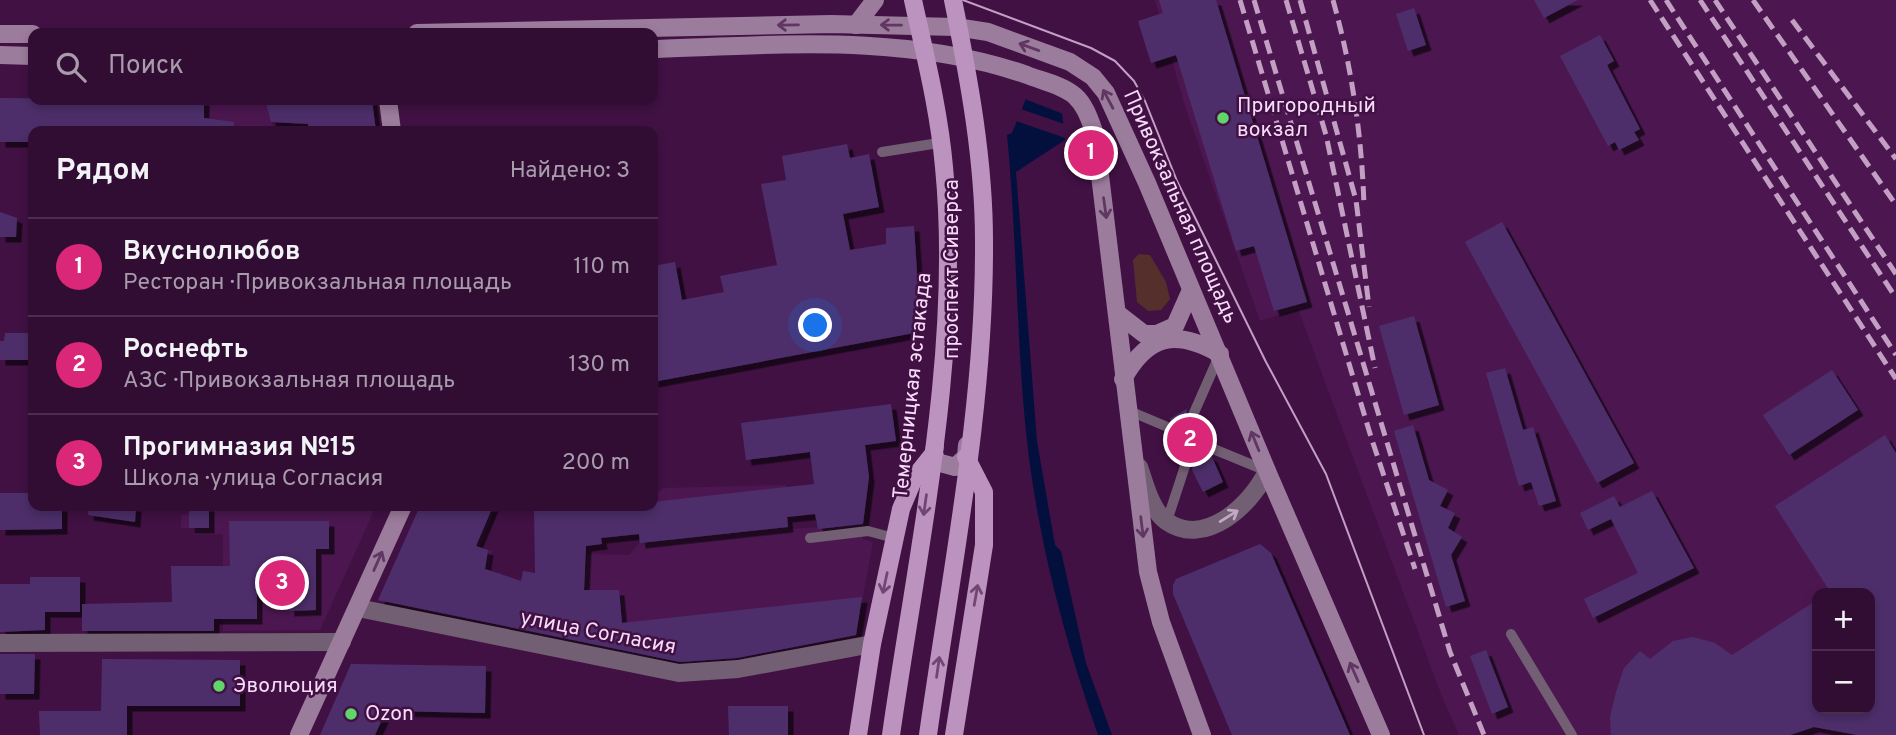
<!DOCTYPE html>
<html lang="ru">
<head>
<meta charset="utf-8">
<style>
	:root { --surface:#310d33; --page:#39163b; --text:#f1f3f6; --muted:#a89cac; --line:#4c2d4e; --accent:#db2777 }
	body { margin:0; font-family:Overpass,sans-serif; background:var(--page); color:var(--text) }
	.controls { position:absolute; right:21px; bottom:21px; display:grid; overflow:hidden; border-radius:14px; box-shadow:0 4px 10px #0003 }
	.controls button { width:63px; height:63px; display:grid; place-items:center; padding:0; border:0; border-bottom:2px solid var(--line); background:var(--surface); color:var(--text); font:35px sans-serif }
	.you { position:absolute; left:816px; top:326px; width:24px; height:24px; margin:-18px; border:5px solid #fff; border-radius:50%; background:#1a73e8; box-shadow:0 0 0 10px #1a73e833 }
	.badge { display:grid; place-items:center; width:46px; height:46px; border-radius:50%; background:var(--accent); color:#fff; font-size:23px; font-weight:700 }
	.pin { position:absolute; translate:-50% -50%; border:4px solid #fff; box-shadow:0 2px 7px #0006 }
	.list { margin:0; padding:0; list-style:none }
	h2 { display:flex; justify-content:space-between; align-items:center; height:91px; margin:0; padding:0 28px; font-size:30px }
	h2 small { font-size:23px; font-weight:400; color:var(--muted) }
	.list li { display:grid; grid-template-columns:46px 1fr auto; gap:21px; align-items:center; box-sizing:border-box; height:98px; padding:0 28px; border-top:2px solid var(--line) }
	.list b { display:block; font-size:26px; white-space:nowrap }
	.list p { margin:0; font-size:23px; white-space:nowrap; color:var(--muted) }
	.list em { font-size:23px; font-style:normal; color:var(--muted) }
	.icon { flex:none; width:38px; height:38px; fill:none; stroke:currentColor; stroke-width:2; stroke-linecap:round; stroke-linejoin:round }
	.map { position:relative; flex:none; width:1896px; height:735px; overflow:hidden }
	.search { position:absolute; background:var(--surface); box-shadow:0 4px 10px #0003; left:28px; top:28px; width:630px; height:77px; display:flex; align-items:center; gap:18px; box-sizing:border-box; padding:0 24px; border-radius:14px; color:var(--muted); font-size:26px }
	.panel { position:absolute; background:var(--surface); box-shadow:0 4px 10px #0003; left:28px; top:126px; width:630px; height:385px; border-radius:14px }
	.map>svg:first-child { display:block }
</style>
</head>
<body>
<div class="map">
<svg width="1896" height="735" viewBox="0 0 1896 735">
	<defs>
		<filter id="shadow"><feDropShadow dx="5.5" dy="5.5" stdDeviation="0" flood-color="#0009"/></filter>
	</defs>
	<rect width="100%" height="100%" fill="#411144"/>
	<g fill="#4c1750" fill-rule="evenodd">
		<path d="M1155,0H1896V735H1459L1441,694L1298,309L1260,321L1184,103ZM1817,593H1870V709H1817Z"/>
		<path d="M204,100H265L271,122L277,131H204Z"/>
		<path d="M786,485L790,529L865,524L863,539L873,542L855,640L704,667L631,655L378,601L423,506H497L479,547L492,551L490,572L502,573V579L522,583L528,571L548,578L557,570L585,569L588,554L629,555L639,544L638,506H653V497L663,488Z"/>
		<path d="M189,506H376L320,630L223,631V534L194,535V528H181V515L189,514Z"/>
	</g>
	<path fill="#542f2c" d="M1139,254L1150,255L1166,282L1170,299L1161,310L1148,311L1137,302L1133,260Z"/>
	<path fill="#03103e" d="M1050,0L1065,140L1016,172L1037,441L1055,545L1061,551L1086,663L1112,735H1098C1065,642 1038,540 1027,441C1016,340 1017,236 1007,135L1012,133L1026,99Z"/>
	<g fill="#411144">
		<path d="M1009,0H1053L1066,115L1022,98Z"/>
		<path d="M1018,108L1067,125L1068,139L1013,120Z"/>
	</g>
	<g fill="#4d2f6a" filter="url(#shadow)">
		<path d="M1159,0H1216L1307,302L1274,311L1254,246L1236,251L1176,55L1151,63L1138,21L1163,13Z"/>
		<path d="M1534,0H1578L1544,18Z"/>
		<path d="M1414,8L1426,45L1408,51L1396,14Z"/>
		<path d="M1600,35L1614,61L1607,65L1640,129L1634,132L1639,140L1619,150L1615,142L1608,146L1560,56Z"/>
		<path d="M0,98L204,100V118L234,122L233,131H33V142H0Z"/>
		<path d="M265,100H372L376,131H308V124L271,122Z"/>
		<path d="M847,144L850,158L869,154L879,207L843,214L850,250L886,244V228L914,226L918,288L914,333L653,382V266L675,262L682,300L724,292L720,276L777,265L761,184L786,180L782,156Z"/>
		<path d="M0,212L17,218L16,237H0Z"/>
		<path d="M1502,222L1634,463L1597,483L1465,242Z"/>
		<path d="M1414,316L1439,405L1404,415L1379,326Z"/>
		<path d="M5,333H33V360H0V341H4Z"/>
		<path d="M1505,368L1523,430L1533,427L1556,501L1539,506L1531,482L1519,486L1486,373Z"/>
		<path d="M1832,370L1858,410L1789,455L1763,415Z"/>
		<path d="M891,404L896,441L865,445L869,477L863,524L818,529L815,514L787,517L788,527L640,543L639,534L601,538L602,544L586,546L584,590H619L622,623L862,597L856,635L737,658L680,662L378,600L420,506H493L476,546L488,550L485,569L521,581L523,571L535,573L534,506H565V511L653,506V502L814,484L810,452L746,460L741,423Z"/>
		<path d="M1187,409L1186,419L1204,452L1212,457L1223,482L1203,492L1192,470L1194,456L1177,424L1169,419Z"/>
		<path d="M1413,425L1429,480L1448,490L1440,506L1455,513L1448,528L1462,537L1451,555L1465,601L1446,607L1394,431Z"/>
		<path d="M1885,435L1896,453V735H1857L1814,727L1790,735H1611L1610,717L1616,692L1624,668L1640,651L1650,659L1673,641L1693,637L1715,643L1732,655L1817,600V709H1870V593H1831L1775,506Z"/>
		<path d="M1652,491L1694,568L1593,618L1584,599L1638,573L1611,519L1588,530L1580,513L1614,496L1620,507Z"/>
		<path d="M0,493H33V506H62V529L0,530Z"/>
		<path d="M89,506H136L135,522L88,515Z"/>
		<rect x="189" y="506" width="20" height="22"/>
		<path d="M229,521H329V549H316V610L289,611L288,592H257V619H214V631H82V604L172,602L171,566H230Z"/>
		<path d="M1260,544L1271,553L1350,735H1232L1173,594V585L1176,579Z"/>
		<path d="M30,577H80V612H45V630L0,632V584H30Z"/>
		<path d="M1486,650L1508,707L1492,714L1470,656Z"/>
		<path d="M0,654H35L34,694H0Z"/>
		<path d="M102,659L240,660V706H127V735H40L39,711H101Z"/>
		<path d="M351,664L486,666L485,713L386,711L375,735H320Z"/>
		<path d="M728,706H788V735H729Z"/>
	</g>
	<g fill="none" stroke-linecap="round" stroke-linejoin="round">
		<g stroke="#735f73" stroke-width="10">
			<path d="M882,152L945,142"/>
			<path d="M1219,356L1193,415L1211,448L1267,471"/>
			<path d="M1127,410L1170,428L1187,460L1167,521"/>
			<path d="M810,538L868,531L894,538"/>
			<path d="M1511,634L1572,735"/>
		</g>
		<g stroke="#735f73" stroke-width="18">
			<path d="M1139,467C1145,484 1151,510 1166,521C1205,549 1252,504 1267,471"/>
			<path d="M358,608L679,673L738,669L872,644"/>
			<path d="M0,643L342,642"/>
		</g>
		<g stroke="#9c7c9d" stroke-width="18">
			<path d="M856,25L875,0"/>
			<path d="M417,33L831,24L956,27L988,32L1070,62L1093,77L1106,93L1147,183L1267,471L1381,735"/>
			<path d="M0,34H33"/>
			<path d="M653,49C778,45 907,33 1027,75C1042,81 1063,85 1075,96C1086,106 1090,121 1095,134L1148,572L1161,622L1202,735"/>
			<path d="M0,55L33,56"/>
			<path d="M388,100L392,131"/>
			<path d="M1117,313L1144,334H1157L1175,326L1191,290"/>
			<path d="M1123,379C1148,334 1176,329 1220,354"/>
			<path d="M935,446L934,453L937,462L955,467L966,457L967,445"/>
			<path d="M299,735L403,506"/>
		</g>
		<g stroke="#bc93be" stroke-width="18">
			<path d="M858,735L872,644L901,509L914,478L934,453"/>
			<path d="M954,735L984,545V492L966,457"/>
		</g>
		<path stroke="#c29fc3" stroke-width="2" d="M963,0L1091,48L1115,61L1134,81L1145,101L1177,181L1266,362L1326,474L1424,735"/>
		<g stroke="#c29fc3" stroke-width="5" stroke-dasharray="14 7" stroke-linecap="butt">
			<path d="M1240,0L1371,437L1415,569"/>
			<path d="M1254,0L1450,652L1484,735"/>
			<path d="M1286,0L1326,135L1375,368"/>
			<path d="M1300,0L1356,200L1369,307"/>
			<path d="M1333,0C1352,68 1362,137 1364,207"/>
			<path d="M1650,0L1896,379"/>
			<path d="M1666,0L1896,355"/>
			<path d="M1700,0L1896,298"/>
			<path d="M1715,0L1896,274"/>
			<path d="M1753,0L1896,205"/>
			<path d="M1792,20L1896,159"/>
		</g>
		<g stroke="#bc93be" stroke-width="18">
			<path d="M891,735C917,553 962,350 944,167C939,110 925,55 913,0"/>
			<path d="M928,735C951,571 985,407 984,241C984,160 969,79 953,0"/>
		</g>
	</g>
	<defs><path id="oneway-shaft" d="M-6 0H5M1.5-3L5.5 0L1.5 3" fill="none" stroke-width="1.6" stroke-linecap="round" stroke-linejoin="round" transform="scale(1.75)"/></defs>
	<g stroke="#613663">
		<use href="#oneway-shaft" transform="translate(788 25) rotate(179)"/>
		<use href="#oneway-shaft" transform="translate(891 25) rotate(-179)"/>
		<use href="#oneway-shaft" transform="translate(1029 47) rotate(-160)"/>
		<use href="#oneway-shaft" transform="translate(1108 99) rotate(-118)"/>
		<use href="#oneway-shaft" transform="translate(1105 208) rotate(82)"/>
		<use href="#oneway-shaft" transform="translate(1255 441) rotate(-112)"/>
		<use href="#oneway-shaft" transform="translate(1142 527) rotate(83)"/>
		<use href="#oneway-shaft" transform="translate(378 561) rotate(-66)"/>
		<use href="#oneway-shaft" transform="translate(1354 672) rotate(-114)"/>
	</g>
	<g stroke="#724575">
		<use href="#oneway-shaft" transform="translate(925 505) rotate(98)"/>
		<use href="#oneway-shaft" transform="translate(885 583) rotate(102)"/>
		<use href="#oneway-shaft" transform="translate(976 595) rotate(-80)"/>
		<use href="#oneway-shaft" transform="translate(938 667) rotate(-82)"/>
	</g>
	<use stroke="#c3a9c3" href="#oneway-shaft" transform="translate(1229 516) rotate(-32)"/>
	<g fill="#60d56a" stroke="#411144" stroke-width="2.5">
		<circle cx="1223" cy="118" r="7"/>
		<circle cx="219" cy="686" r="7"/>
		<circle cx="351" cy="714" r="7"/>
	</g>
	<g text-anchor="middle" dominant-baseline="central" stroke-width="5" stroke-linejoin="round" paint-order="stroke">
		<g font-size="21" fill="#f8dbf9" stroke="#411144" text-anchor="start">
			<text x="1237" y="106">Пригородный<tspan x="1237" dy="24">вокзал</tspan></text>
			<text x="233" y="686">Эволюция</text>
			<text x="365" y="714">Ozon</text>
		</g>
		<g font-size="21" fill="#f8dbf9" stroke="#411144">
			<text transform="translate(1180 207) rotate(66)">Привокзальная площадь</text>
			<text transform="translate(952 269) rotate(-90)">проспект Сиверса</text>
			<text transform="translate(913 386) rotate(-84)">Темерницкая эстакада</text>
			<text transform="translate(598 633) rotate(11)">улица Согласия</text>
		</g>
	</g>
</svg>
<div class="controls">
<button>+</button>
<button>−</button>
</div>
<div class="you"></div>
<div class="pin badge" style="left:1091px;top:153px">1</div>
<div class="pin badge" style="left:1190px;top:440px">2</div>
<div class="pin badge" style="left:282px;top:583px">3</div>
<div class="search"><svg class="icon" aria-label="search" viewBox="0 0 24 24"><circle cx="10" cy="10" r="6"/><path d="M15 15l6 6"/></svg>Поиск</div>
<section class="panel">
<h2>Рядом<small>Найдено: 3</small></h2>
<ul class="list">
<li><span class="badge">1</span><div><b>Вкуснолюбов</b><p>Ресторан · Привокзальная площадь</p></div><em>110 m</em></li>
<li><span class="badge">2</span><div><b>Роснефть</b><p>АЗС · Привокзальная площадь</p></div><em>130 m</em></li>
<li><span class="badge">3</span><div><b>Прогимназия №15</b><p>Школа · улица Согласия</p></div><em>200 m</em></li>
</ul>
</section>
</div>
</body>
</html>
